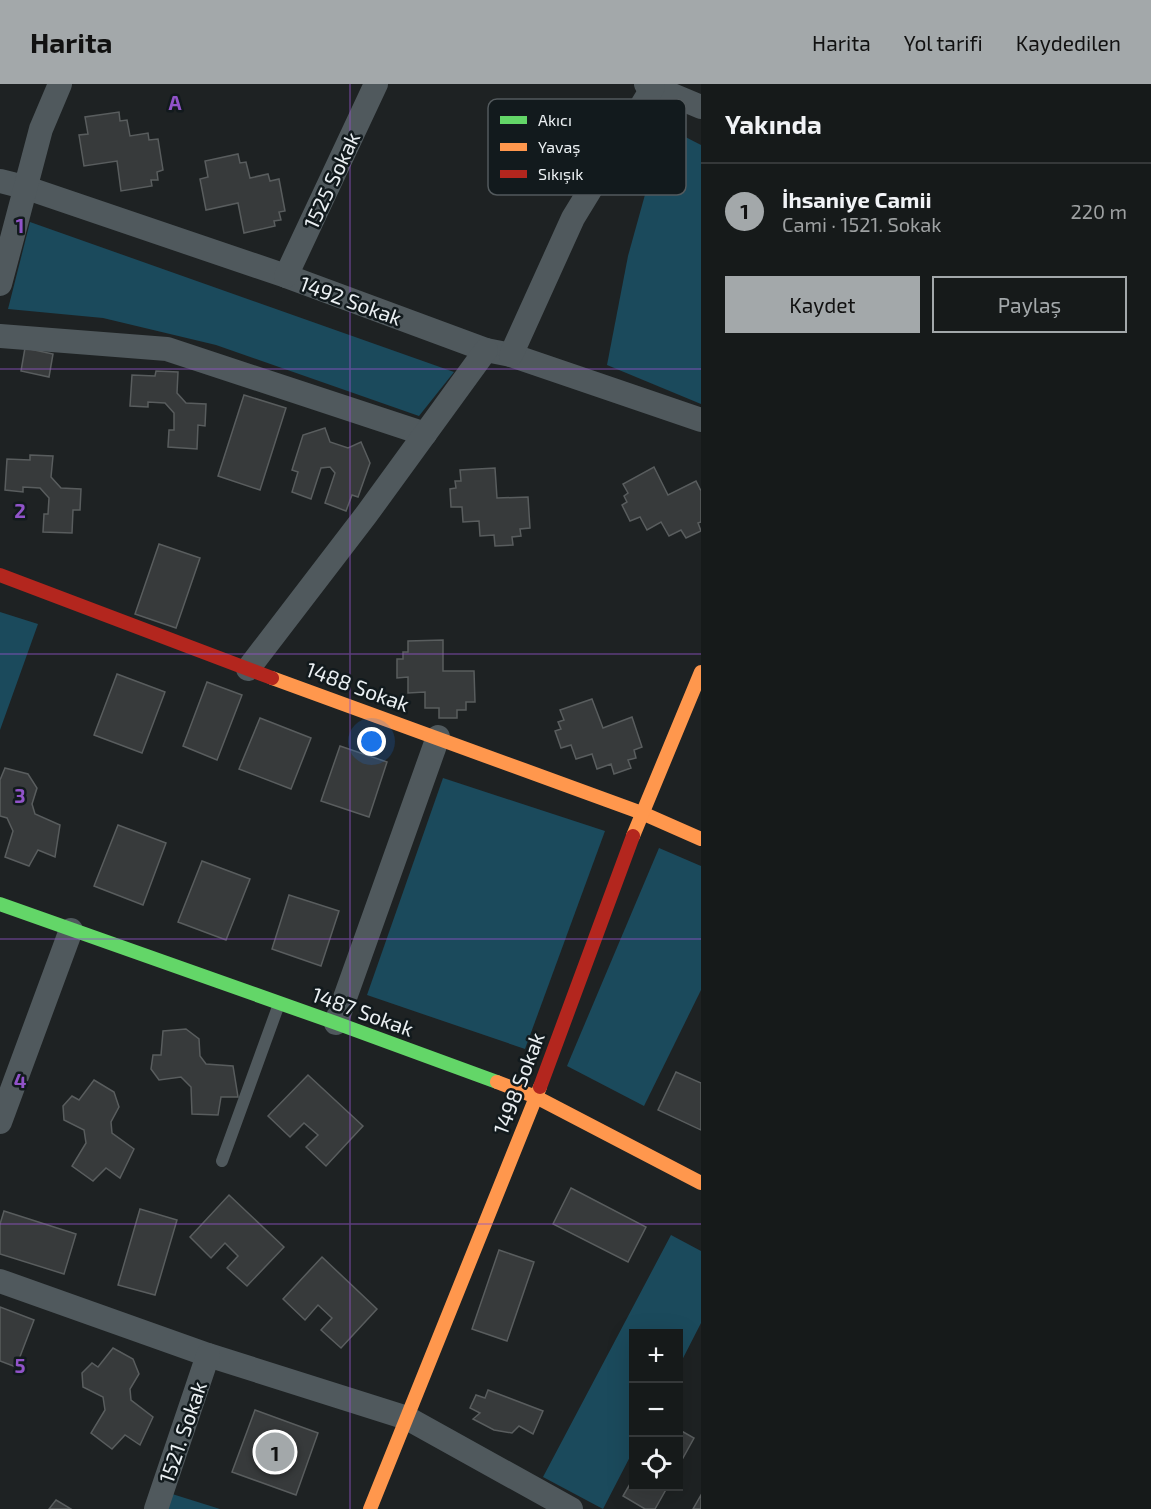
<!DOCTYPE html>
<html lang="tr">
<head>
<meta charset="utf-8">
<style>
	:root { --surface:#161a1a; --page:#1f2323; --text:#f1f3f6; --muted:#9ea1a2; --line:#353839; --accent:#a3a8aa }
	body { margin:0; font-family:"Exo 2",sans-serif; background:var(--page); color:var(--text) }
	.controls { position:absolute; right:18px; bottom:18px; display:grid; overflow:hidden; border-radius:0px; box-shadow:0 6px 24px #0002 }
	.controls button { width:54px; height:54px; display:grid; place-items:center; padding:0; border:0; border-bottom:2px solid var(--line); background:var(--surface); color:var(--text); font:30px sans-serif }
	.you { position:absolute; left:372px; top:658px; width:21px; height:21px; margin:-15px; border:4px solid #fff; border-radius:50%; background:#1a73e8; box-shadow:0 0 0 9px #1a73e833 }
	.badge { display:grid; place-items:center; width:39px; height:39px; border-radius:50%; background:var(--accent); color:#111; font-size:20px; font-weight:700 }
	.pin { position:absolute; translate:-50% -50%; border:3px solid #fff; box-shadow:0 2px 6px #0006 }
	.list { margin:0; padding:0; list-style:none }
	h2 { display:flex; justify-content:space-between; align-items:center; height:78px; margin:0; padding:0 24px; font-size:26px }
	h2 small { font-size:20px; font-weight:400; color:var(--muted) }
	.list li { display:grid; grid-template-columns:39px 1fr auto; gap:18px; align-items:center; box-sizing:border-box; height:96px; padding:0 24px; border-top:2px solid var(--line) }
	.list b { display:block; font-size:22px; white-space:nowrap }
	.list p { margin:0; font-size:20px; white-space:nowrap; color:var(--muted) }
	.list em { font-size:20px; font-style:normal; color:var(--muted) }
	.actions { display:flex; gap:12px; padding:18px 24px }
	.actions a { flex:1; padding:14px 0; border:2px solid var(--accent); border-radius:0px; text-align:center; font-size:21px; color:var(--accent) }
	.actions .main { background:var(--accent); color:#111 }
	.icon { flex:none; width:33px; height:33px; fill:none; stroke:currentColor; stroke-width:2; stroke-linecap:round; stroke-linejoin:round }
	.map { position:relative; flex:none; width:701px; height:1425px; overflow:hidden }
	header { display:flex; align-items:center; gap:36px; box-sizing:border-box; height:84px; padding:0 30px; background:var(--accent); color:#111 }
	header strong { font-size:28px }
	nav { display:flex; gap:33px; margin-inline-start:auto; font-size:21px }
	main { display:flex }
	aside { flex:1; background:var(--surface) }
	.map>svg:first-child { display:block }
</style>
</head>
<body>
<header>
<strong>Harita</strong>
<nav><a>Harita</a><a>Yol tarifi</a><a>Kaydedilen</a></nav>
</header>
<main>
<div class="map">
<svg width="701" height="1425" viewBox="0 0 701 1425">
	<rect width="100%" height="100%" fill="#1e2223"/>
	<g fill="#1b4a5c">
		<path d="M664,42L701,61V320L607,281L628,172Z"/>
		<path d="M30,138L454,288L419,332L216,261L103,234L8,225Z"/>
		<path d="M0,528L38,540L0,646Z"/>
		<path d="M443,694L605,747L525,965L367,911Z"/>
		<path d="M659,764L701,782V906L644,1022L567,982Z"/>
		<path d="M671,1151L701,1167V1239L679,1282L678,1250H634L633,1367L603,1425L543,1393Z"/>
		<path d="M169,1409L220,1425H163Z"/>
	</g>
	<g fill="#373a3b" stroke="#595d5e" stroke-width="1.5">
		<path d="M119,28L120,37L127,36L130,52L148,49L149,56L158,55L163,86L157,88L158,96H151L152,102L121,107L117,77L84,82L79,51L88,50L85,33Z"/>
		<path d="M238,70L240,79L246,78L250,94L268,90L270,97L279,95L285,127L279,128L281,136L274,137L275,142L244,149L238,119L206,126L200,95L208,93L205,77Z"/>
		<path d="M25,264L53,270L49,293L21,287Z"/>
		<path d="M156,287L178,288L177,309L186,319L206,320L205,342L198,341L197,365L168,363L169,346H174V329L165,319L148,318V323L130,322L132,291L155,292Z"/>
		<path d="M244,311L286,324L260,406L218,392Z"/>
		<path d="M325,344L330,358L348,364L361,358L370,379L358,413L352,411L346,427L325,419L335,389L330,383L321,384L311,415L292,408L298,388L292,386L303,351Z"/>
		<path d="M30,371L53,372L51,393L61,404L81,405L80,426H73L72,449L43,448L44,430H48L49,414L40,404L23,403V408L5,406L7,375L30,376Z"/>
		<path d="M654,383L668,411L696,397L701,407V438L698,439L701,447L686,454L681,446L669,452L661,438L647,446L640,433L630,437L622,421L627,418L624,412L628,409L623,400Z"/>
		<path d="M495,384L497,414L528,413L530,444L520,445L521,452L512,453L513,461L495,462L494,451L480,452L479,437L463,438L462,423H451L450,405L456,404L455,397H461L460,386Z"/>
		<path d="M159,460L200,474L176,544L135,530Z"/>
		<path d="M443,556V587H474L475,618H466V626H457V634H439V624H425V608L408,609V593L397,594V575H403V568H408V557Z"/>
		<path d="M117,590L165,608L142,669L94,651Z"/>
		<path d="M207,598L242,611L217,676L183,662Z"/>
		<path d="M592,615L603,644L632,633L642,663L634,666L636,674L628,676L631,684L614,690L611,680L597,685L592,670L576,675L571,661L561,664L555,647L561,645L558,638L564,636L560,626Z"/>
		<path d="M260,634L311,654L291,705L239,685Z"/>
		<path d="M340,662L387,678L369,733L321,717Z"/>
		<path d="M5,684L28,690L37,704L32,720L35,730L60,741L55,773L38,766L29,782L5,773L13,747L7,734L0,732V696Z"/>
		<path d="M118,741L166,759L143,821L94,802Z"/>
		<path d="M202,777L250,795L226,856L178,838Z"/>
		<path d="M289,811L339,827L321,882L272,865Z"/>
		<path d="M186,945L199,955L200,972L206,980L233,982L238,1013H221L218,1031L192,1030L191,1003L181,993L159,996L151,985L153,971H161L163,947Z"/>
		<path d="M676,988L701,999V1046L658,1026Z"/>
		<path d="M308,991L363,1042L326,1082L306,1063L318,1051L304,1039L290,1053L268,1032Z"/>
		<path d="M94,996L114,1008L119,1023L111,1038L112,1049L134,1065L120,1094L106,1084L93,1097L72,1082L86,1059L84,1046L64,1036L63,1022L72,1012L79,1016Z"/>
		<path d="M571,1104L646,1143L628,1178L553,1140Z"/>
		<path d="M229,1111L284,1163L247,1202L227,1184L238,1172L225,1159L211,1174L190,1153Z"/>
		<path d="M140,1125L177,1136L155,1211L118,1201Z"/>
		<path d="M4,1127L76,1150L64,1190L0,1170V1140Z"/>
		<path d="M499,1166L534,1178L507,1257L472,1245Z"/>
		<path d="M322,1173L377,1225L341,1264L321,1246L332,1234L318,1221L305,1236L283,1215Z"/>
		<path d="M0,1223L34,1236L16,1283L0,1277Z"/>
		<path d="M113,1264L133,1275L139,1290L130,1305L131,1316L153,1333L140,1361L125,1351L112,1365L91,1349L105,1326L103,1313L83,1303L82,1289L92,1279L98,1283Z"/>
		<path d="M488,1306L543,1327L533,1350L519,1342L512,1349L494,1346L473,1335L480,1329L470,1324L476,1311L485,1314Z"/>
		<path d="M255,1326L318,1349L296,1411L232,1388Z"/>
		<path d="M678,1345L694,1354L678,1383Z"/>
		<path d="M634,1393V1402H668L655,1425H645L623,1412Z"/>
		<path d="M701,1411V1425H693Z"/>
		<path d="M56,1416L71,1425H49Z"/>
	</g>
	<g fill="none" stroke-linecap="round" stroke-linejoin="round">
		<path stroke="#50595d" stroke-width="12" d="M222,1077L279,920"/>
		<g stroke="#50595d" stroke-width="24">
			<path d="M646,0L701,23"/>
			<path d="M0,97L24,103L286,192L486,266L511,271L701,336"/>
			<path d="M286,192L376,0"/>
			<path d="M0,200L41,45L60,0"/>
			<path d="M0,252L167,265L425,350"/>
			<path d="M511,271L573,134L653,3"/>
			<path d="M248,585L366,431L486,266"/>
			<path d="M336,939L438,653"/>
			<path d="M0,1038L71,846"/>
			<path d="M0,1197L208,1271L407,1334L571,1425"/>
			<path d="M156,1425L208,1271"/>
		</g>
		<path stroke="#63d668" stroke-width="14" d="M0,820L336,939L497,998"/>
		<g stroke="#ff974d" stroke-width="14">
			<path d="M272,594L642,729L701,755"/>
			<path d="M633,752L701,588"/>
			<path d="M497,998L536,1013L701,1099"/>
			<path d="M370,1425L540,1003"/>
		</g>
		<g stroke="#b3261e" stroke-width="14">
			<path d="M0,491L272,594"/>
			<path d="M540,1003L633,752"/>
		</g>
	</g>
	<path fill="none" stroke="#9153c9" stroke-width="1.5" stroke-opacity="0.55" d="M350,0V1425M0,285H701M0,570H701M0,855H701M0,1140H701"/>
	<g text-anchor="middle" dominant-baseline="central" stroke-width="5" stroke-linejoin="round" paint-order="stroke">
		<g font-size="21" fill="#ebf0f3" stroke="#121a1d">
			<text transform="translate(331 96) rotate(-65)">1525 Sokak</text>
			<text transform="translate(351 216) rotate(20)">1492 Sokak</text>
			<text transform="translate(358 602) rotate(20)">1488 Sokak</text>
			<text transform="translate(363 927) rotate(20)">1487 Sokak</text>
			<text transform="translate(518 999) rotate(-69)">1498 Sokak</text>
			<text transform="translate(182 1348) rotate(-71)">1521. Sokak</text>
		</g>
	</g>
	<rect x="488" y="15" width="198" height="96" rx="9" fill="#121a1d" stroke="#535a5d" stroke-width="1.5"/>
	<rect x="500" y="32" width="27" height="8" fill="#63d668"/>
	<rect x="500" y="59" width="27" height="8" fill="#ff974d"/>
	<rect x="500" y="86" width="27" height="8" fill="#b3261e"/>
	<g font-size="16" fill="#ebf0f3">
		<text x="538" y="42">Akıcı</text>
		<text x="538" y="69">Yavaş</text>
		<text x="538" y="96">Sıkışık</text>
	</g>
	<g font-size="20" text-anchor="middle" font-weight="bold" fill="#9153c9" stroke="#121a1d" stroke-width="5" stroke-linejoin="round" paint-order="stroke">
		<text x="175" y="26">A</text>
		<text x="20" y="149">1</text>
		<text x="20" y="434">2</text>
		<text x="20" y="719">3</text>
		<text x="20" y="1004">4</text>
		<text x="20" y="1289">5</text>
	</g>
</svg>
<div class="controls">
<button>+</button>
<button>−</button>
<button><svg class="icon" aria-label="locate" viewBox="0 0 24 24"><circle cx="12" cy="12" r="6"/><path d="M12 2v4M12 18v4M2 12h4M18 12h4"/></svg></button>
</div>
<div class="you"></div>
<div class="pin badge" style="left:275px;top:1368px">1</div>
</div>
<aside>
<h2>Yakında<small></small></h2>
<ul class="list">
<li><span class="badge">1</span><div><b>İhsaniye Camii</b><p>Cami · 1521. Sokak</p></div><em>220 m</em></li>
</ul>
<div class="actions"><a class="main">Kaydet</a><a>Paylaş</a></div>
</aside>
</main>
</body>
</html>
